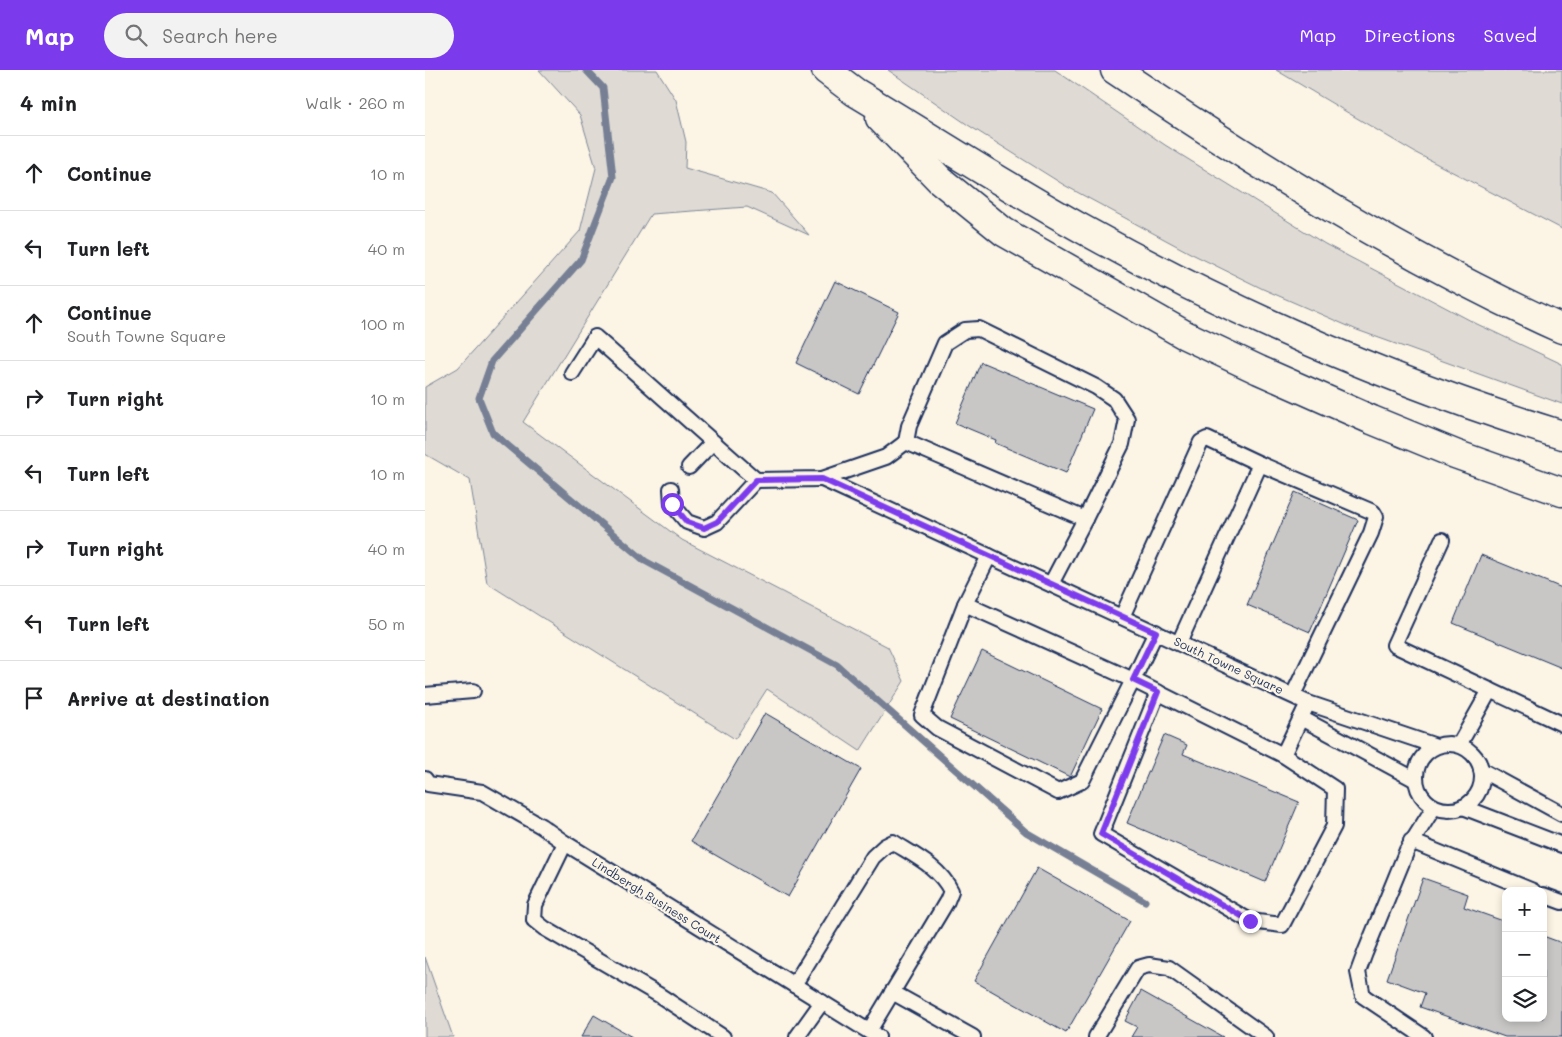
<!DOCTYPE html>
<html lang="en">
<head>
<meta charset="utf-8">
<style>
	:root { --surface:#fff; --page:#f2f2f2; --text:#202124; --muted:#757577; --line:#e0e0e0; --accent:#7c3aed }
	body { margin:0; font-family:Mali,sans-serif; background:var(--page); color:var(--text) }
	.controls { position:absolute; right:15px; bottom:15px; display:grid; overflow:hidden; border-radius:10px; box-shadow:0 2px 8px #0003 }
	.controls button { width:45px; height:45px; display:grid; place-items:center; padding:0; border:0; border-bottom:1px solid var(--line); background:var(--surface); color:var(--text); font:25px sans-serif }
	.stop { position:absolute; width:15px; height:15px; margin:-11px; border:4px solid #7c3aed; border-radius:50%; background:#fff }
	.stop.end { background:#7c3aed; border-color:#fff; box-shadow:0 1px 5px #0008 }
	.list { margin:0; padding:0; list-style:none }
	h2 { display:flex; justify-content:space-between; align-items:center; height:65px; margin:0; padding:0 20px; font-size:21px }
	h2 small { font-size:16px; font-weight:400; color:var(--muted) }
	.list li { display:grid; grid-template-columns:32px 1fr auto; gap:15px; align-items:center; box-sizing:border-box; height:75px; padding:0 20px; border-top:1px solid var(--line) }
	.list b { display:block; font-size:19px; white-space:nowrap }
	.list p { margin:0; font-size:16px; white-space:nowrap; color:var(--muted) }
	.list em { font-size:16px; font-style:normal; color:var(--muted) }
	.icon { flex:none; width:28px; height:28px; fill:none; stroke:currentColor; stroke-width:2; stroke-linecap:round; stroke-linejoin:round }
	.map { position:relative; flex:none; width:1137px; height:967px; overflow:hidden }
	header { display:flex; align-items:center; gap:30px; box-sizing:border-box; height:70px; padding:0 25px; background:var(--accent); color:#fff }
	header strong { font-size:24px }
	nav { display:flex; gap:28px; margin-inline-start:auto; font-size:18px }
	.search { width:350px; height:45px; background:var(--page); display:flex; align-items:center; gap:12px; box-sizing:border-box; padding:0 18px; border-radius:28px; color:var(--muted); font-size:19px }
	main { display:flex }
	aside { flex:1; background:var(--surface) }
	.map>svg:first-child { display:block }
</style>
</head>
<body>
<header>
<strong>Map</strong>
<div class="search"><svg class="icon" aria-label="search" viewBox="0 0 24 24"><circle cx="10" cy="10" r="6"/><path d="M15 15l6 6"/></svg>Search here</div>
<nav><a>Map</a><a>Directions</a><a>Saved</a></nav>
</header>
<main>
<aside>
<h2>4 min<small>Walk · 260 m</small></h2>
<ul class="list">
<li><svg class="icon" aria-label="ahead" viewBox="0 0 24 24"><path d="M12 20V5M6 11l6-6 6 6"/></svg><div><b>Continue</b></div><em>10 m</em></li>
<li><svg class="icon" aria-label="left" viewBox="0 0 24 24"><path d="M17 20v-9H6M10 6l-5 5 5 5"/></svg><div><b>Turn left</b></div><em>40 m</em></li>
<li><svg class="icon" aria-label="ahead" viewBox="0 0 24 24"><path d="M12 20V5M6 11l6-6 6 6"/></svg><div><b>Continue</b><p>South Towne Square</p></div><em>100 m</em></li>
<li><svg class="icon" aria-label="right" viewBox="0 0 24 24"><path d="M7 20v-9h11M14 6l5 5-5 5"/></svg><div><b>Turn right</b></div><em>10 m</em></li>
<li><svg class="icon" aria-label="left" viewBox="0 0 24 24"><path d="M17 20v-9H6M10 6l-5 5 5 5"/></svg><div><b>Turn left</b></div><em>10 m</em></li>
<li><svg class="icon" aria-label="right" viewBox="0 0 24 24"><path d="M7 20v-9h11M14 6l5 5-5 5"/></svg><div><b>Turn right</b></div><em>40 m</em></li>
<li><svg class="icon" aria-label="left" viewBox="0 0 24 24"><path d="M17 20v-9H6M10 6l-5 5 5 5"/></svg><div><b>Turn left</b></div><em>50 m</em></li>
<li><svg class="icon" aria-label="arrive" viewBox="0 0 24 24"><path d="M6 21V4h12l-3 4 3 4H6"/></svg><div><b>Arrive at destination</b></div></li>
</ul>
</aside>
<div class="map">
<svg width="1137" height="967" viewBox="0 0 1137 967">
	<rect width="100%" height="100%" fill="#fcf5e5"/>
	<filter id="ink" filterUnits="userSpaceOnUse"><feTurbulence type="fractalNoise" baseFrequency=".02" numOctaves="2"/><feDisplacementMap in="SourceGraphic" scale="10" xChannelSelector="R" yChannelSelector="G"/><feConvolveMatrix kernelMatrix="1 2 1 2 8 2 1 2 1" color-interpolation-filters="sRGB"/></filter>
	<g filter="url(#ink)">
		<g fill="#dfdbd4" stroke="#7d8599">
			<path d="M114,0H232L251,30L261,72L260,98L347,123L384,165L322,137L226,144L98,352L257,470L463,577L479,611L435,681L342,619L310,669L62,513L45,410L0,384V317L33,298L155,161L171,98L155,45Z"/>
			<path d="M463,0H630L740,75L900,174L1052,254L1137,294V334L932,260L838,219L765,183L639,115L543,55Z"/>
			<path d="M851,0H1137V159L989,82Z"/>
			<path d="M0,887L28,967H0Z"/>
		</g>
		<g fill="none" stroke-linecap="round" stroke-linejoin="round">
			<path stroke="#767f94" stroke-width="7" d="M161,0L178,18L188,107L156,190L67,291L54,328L68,363L220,491L412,595L601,762L720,831"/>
		</g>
		<g fill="#c8c7c6" stroke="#1b2f5e">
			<path d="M410,211L474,242L434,324L371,293Z"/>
			<path d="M556,292L668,339L641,403L570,373L571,370L530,353Z"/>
			<path d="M870,422L933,450L885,562L822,535Z"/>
			<path d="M1056,485L1137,518V598L1028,553Z"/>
			<path d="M557,581L677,639L645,707L525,649Z"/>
			<path d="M340,643L436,699L363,827L266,771Z"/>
			<path d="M739,665L762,675L758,684L874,732L840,812L702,753Z"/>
			<path d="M612,798L705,851L641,963L549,911Z"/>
			<path d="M998,808L1043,824L1039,837L1081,852V948H1118V866L1137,873V967H1080L995,937L1000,923L962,909Z"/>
			<path d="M716,921L798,967H706L712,957L700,951Z"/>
			<path d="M169,945L207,967H156Z"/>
		</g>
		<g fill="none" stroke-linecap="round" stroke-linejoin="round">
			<defs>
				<g id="service">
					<path d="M147,303L170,267L331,410L397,409L461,387L481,372L660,449L626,514"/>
					<path d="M481,372L484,356L520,273L540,260L554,259L671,317L689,329L702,349L697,374L660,449"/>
					<path d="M264,397L288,372"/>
					<path d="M397,409L883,633L1011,676"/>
					<path d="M246,419L247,434L262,452L279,458L292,452L331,410"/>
					<path d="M1017,470L969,575L1137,654"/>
					<path d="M564,486L540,534L708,610L731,562"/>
					<path d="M540,534L497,645L512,658L633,722L657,711L708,610L858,685L883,633"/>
					<path d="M697,547L776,372L782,369L835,394"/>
					<path d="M754,573L835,394L948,442L951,447L946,463L868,625"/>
					<path d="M733,622L676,764L825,851L857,855L909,756L910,719L858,685"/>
					<path d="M0,625L48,621"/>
					<path d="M876,648L991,710"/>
					<circle cx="1024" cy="707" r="33"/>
					<path d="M1034,675L1065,620"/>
					<path d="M1056,700L1137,744"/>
					<path d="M0,709L3,714L57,722L116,756L140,773L453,967"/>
					<path d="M1038,737L1137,775"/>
					<path d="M986,771L1108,821"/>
					<path d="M140,773L110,835L109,850L119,858L234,925L298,967"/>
					<path d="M1118,825L1137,832"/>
					<path d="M369,915L448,787L460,776L468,772C490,786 514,797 526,821L522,831L444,961"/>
					<path d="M467,922L548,967"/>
					<path d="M372,967L397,932"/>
					<path d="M671,967L713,898L724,895L744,898L841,967"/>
					<path d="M999,967L938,926L933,902L940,883L982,780L1009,737"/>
				</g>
				<g id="motorway">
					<path d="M401,0L430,22C507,68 583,118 661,161C812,245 972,314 1137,365"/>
					<path d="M690,0C833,96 980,188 1137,259"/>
					<path d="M455,48L515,110L579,162L760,265L834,300L947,350L1030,384L1137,422"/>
				</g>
			</defs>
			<use href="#service" stroke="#1b2f5e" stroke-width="18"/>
			<use href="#motorway" stroke="#1b2f5e" stroke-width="31"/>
			<use href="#service" stroke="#fcf5e5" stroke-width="14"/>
			<use href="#motorway" stroke="#fcf5e5" stroke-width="28"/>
		</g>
	</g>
	<g fill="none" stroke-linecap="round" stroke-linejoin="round" filter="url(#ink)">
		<path stroke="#7c3aed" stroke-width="6" d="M247,434L262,452L279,458L292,452L331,410L397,409L731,562L708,610L733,622L676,764L825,851"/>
	</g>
	<g text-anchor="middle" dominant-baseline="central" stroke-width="4.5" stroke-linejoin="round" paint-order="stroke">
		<g font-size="12" fill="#1b2f5e" stroke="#fcf5e5">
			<text transform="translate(804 595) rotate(25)">South Towne Square</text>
			<text transform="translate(232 830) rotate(32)">Lindbergh Business Court</text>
		</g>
	</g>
</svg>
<div class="controls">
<button>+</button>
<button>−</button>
<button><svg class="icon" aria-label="layers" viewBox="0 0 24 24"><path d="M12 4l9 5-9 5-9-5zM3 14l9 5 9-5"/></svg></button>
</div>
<div class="stop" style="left:247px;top:434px"></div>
<div class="stop end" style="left:825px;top:851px"></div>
</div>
</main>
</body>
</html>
